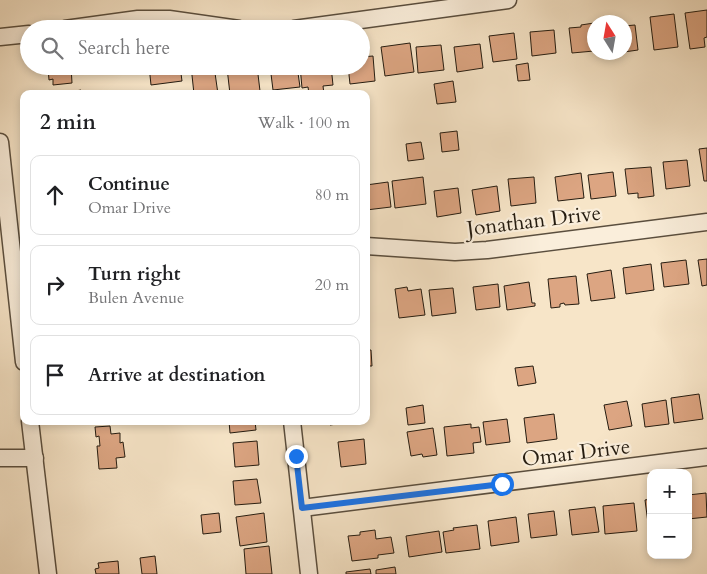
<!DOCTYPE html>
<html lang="en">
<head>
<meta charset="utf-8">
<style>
	:root { --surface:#fff; --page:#f2f2f2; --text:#202124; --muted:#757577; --line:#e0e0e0 }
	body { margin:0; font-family:Cardo,serif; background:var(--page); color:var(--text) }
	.controls { position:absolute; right:15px; bottom:15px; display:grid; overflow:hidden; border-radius:10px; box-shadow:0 2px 8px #0003 }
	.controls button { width:45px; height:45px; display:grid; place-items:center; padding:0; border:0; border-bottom:1px solid var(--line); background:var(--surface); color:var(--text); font:25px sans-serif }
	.compass { position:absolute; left:587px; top:15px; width:45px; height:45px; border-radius:50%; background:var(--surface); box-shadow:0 2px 8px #0003; rotate:349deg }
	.stop { position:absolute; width:15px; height:15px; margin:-11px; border:4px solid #1a73e8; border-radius:50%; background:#fff }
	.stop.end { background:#1a73e8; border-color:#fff; box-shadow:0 1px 5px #0008 }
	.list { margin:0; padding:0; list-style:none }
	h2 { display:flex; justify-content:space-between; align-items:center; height:65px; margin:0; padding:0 20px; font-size:21px }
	h2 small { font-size:16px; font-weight:400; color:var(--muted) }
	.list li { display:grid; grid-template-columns:32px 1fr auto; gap:15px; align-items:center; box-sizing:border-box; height:80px; margin:0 10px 10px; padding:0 10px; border:1px solid var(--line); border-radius:10px }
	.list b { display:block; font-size:19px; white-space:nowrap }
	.list p { margin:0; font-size:16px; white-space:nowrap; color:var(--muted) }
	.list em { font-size:16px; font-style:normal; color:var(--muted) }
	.icon { flex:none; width:28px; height:28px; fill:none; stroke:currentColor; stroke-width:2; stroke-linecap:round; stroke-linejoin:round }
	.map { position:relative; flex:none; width:707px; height:574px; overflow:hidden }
	.search { position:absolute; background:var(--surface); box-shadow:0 2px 8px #0003; left:20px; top:20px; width:350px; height:55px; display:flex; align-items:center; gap:12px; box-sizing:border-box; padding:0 18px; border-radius:28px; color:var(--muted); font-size:19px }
	.panel { position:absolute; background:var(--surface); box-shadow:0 2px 8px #0003; left:20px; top:90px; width:350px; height:335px; border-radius:10px }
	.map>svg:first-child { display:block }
</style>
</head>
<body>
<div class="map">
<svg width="707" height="574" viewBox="0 0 707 574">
	<rect width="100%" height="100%" fill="#f7e5c8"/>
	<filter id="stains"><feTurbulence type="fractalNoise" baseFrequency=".004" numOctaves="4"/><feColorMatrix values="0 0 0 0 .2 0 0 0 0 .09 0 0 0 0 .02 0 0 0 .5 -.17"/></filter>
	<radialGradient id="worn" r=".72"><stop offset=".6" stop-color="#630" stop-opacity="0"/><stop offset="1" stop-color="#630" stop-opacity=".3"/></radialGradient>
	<g fill="#dca582" stroke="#251c10">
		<path d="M707,10V37L704,38L705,47L690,49L685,13Z"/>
		<path d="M674,14L678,47L654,50L650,17Z"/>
		<path d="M594,23V51L572,53L569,28L581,27V25Z"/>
		<path d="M635,25L638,50L624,52V26Z"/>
		<path d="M554,30L556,53L532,56L530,32Z"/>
		<path d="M514,33L517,59L493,62L489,36Z"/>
		<path d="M410,43L414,72L385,76L381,47Z"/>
		<path d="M480,44L483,68L457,72L454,47Z"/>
		<path d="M441,45L444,70L418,73L416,47Z"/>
		<path d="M373,56L375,81L350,84L348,66H361V57Z"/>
		<path d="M528,63L530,80L518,81L516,65Z"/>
		<path d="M53,66H71L72,83L53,85V79L49,80L48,68H53Z"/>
		<path d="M149,66H180L182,81L151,85Z"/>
		<path d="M191,66H214L218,94H194Z"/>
		<path d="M242,66H257L260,91L230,94L227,68Z"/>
		<path d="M270,66H297L300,87L273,90Z"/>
		<path d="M300,66H331L333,85L323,86L324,94H309L308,87L302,88Z"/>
		<path d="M453,81L456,102L437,104L434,84Z"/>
		<path d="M81,90L82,94H64V93Z"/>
		<path d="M457,131L459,150L442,152L440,133Z"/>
		<path d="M421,142L424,159L408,161L406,144Z"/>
		<path d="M707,148V181H704L699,149Z"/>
		<path d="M687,160L690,186L666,189L663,162Z"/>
		<path d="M651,167L654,196L638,198V193L628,194L625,169Z"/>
		<path d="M613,172L616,196L591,199L588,175Z"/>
		<path d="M581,173L584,198L558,201L555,177Z"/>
		<path d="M423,177L426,204L395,208L392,181Z"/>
		<path d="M534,177L536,203L511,206L508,179Z"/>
		<path d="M388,182L391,207L366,210V185Z"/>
		<path d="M497,186L500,211L476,215L472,190Z"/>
		<path d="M458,188L461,213L437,217L434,191Z"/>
		<path d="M707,259V285L702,286L698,260Z"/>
		<path d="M686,260L689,284L664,287L661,263Z"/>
		<path d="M651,264L654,290L626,294L623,268Z"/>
		<path d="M611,270L615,298L591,301L587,274Z"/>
		<path d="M576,276L579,304L565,305L564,303L560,304V307L551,308L548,279Z"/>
		<path d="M529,282L532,303H535V306L507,310L504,286Z"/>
		<path d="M498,284L500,307L476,310L473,287Z"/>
		<path d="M407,287L408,291L421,289L425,315L399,318L395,289Z"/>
		<path d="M453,288L456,313L432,316L429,290Z"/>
		<path d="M366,350H371L372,366H366Z"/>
		<path d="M533,366L536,383L518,386L515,368Z"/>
		<path d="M699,394L703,419L674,423L671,398Z"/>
		<path d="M666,400L669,424L645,427L642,404Z"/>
		<path d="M627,401L632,426L609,430L604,405Z"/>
		<path d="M423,405L425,423L408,425L406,408Z"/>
		<path d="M554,414L557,439L527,443L524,418Z"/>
		<path d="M507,419L510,442L486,445L483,422Z"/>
		<path d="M229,421H255L256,430L230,433Z"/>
		<path d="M330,421H357L330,425Z"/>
		<path d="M471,424V428L479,427L481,442L473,443L474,453L447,456L444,427Z"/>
		<path d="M110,426L111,434L120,433V443L123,442L125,457L116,458L117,468L99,469L97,446H100L99,436L96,437L95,427Z"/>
		<path d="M433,428L437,455L423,457L422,454L411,456L407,432Z"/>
		<path d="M364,439L366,464L341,467L338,442Z"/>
		<path d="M257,441L259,465L235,467L233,443Z"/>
		<path d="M257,479L261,503L235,505L233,481Z"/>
		<path d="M706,493L707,517L688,519V495Z"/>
		<path d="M651,499V523H648L645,500Z"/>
		<path d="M634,503L637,531L605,534L603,506Z"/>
		<path d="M595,507L599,532L572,535L569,510Z"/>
		<path d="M554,511L557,535L531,538L528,514Z"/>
		<path d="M219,513L221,532L203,534L201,515Z"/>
		<path d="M264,513L267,542L240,546L236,517Z"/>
		<path d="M516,517L519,542L491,546L488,521Z"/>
		<path d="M477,525L480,549L446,553L443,532L454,530L453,528Z"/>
		<path d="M375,530L376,539L391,537L394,553L378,555V558L352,561L348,536L360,535V532Z"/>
		<path d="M439,531L442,552L409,557L406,536Z"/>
		<path d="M269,546L272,574H246L244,549Z"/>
		<path d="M155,556L157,574H142L140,558Z"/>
		<path d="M118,561L119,574H96L95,569L99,568L98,563Z"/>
		<path d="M395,567L396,574H376V570Z"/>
		<path d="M370,569L371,574H346V572Z"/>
	</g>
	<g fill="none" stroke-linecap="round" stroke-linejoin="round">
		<defs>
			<g id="minor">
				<path d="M65,29L138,19H169L239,29"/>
				<path d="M294,29L508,0"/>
				<path d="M0,37L29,34"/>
				<path d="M0,142L24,362"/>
				<path d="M366,246L455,252L487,250L707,222"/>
				<path d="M30,421L48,574"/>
				<path d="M292,421L309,574"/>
				<path d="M0,458H35"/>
				<path d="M302,508L707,457"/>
			</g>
		</defs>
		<use href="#minor" stroke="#5a4e3e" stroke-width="19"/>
		<use href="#minor" stroke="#faeedb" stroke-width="16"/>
	</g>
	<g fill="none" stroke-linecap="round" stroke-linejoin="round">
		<path stroke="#1a73e8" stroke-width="6" d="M296,456L302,508L502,484"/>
	</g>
	<g text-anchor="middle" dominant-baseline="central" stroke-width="4.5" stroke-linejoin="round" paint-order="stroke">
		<g font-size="21" fill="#251c10" stroke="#faeedb">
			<text transform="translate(534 221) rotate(-7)">Jonathan Drive</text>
			<text transform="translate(576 453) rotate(-7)">Omar Drive</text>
		</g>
	</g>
	<rect width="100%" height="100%" filter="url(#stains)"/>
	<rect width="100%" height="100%" fill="url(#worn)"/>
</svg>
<div class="controls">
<button>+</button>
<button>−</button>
</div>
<svg class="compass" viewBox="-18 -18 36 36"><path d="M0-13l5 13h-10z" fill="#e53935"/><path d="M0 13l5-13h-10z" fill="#757577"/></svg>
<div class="stop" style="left:502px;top:484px"></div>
<div class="stop end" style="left:296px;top:456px"></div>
<div class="search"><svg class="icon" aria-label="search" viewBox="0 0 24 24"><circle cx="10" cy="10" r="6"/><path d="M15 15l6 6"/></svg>Search here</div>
<section class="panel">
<h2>2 min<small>Walk · 100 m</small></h2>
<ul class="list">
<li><svg class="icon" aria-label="ahead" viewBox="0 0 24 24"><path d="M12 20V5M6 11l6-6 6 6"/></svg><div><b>Continue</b><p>Omar Drive</p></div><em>80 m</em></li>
<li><svg class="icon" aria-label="right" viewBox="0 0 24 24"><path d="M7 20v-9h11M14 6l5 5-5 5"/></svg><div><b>Turn right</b><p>Bulen Avenue</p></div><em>20 m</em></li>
<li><svg class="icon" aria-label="arrive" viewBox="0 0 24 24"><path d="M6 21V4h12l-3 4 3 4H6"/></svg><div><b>Arrive at destination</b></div></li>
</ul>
</section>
</div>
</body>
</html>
